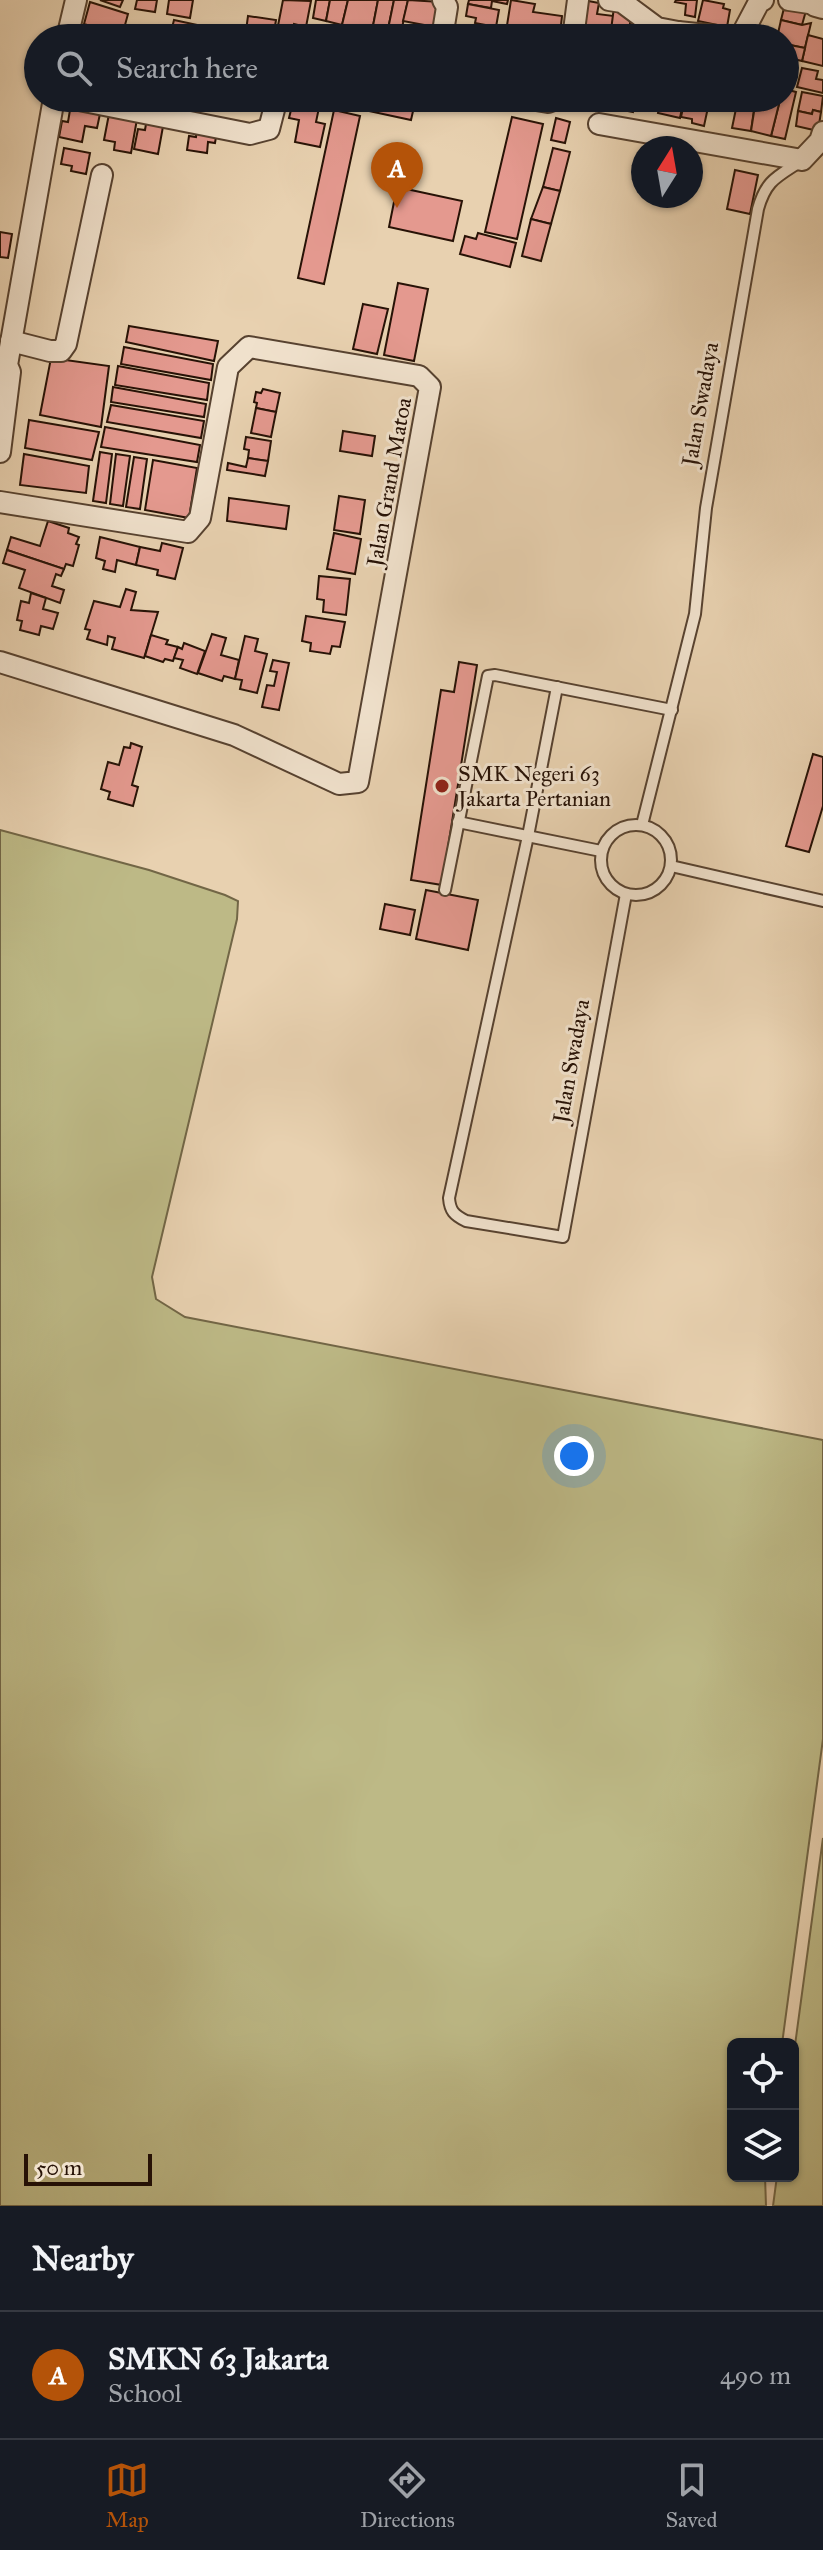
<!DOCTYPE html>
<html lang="en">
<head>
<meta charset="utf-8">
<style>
	:root { --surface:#171b24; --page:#242831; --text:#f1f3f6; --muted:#9ea1a6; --line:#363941; --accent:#b45309 }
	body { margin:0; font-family:"IM FELL Great Primer",serif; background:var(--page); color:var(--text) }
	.controls { position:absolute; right:24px; bottom:24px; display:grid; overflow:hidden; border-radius:12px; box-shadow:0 2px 6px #0004 }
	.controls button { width:72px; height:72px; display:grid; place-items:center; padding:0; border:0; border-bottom:2px solid var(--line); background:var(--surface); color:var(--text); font:40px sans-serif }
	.compass { position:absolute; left:631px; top:136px; width:72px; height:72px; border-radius:50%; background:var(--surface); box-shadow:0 2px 6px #0004; rotate:11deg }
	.scale { position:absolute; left:24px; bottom:20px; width:128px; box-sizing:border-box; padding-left:8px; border:4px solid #271206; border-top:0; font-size:22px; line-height:28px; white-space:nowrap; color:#271206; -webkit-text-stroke:6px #f0e1cc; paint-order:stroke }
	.you { position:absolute; left:574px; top:1456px; width:28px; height:28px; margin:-20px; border:6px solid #fff; border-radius:50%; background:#1a73e8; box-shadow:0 0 0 12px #1a73e833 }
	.badge { display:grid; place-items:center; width:52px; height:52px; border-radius:50%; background:var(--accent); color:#fff; font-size:26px; font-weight:700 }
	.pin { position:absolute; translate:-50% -66px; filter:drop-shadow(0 2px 4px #0008) }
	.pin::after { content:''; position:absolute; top:42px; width:28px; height:24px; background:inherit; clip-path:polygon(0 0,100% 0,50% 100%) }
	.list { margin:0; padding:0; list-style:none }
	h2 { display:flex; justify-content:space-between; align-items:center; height:104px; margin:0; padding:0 32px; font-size:34px }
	h2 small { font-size:26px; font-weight:400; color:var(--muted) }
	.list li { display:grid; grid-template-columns:52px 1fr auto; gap:24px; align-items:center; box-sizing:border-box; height:128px; padding:0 32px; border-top:2px solid var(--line) }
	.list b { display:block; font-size:30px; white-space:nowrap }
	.list p { margin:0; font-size:26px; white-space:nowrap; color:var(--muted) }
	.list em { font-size:26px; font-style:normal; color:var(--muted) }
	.icon { flex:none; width:44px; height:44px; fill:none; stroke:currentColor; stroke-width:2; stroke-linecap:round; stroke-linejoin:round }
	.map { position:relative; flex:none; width:823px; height:2206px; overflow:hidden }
	.search { position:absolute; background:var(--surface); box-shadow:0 2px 6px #0004; left:24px; right:24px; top:24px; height:88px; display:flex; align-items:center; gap:20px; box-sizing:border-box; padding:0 28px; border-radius:44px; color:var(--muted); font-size:30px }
	.sheet { height:232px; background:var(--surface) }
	nav { display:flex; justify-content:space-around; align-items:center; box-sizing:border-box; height:112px; border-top:2px solid var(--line); background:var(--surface); font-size:22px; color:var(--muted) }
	nav a { display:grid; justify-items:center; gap:4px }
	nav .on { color:var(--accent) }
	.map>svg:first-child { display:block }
</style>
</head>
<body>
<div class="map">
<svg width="823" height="2206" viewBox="0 0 823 2206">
	<rect width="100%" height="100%" fill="#e8d1b0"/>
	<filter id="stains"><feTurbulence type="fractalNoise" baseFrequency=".0025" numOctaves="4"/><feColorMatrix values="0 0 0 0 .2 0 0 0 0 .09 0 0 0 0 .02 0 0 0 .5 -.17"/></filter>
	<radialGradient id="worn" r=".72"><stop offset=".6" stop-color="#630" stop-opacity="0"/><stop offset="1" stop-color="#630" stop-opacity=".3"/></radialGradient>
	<g fill="#bdb986" stroke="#726646" stroke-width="2">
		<path d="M0,830L149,870L225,895L238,901L237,919L152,1277L156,1299L185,1317L823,1440V1739L782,2044H733V2176H765L766,2206H0Z"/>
		<path d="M823,1838V2206H773L777,2176H793V2060Z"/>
	</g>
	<g fill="#e4998f" stroke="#271206" stroke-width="2">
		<path d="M100,0H123L120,7Z"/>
		<path d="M137,0H157L155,12L135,9Z"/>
		<path d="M169,0H193L190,18L167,14Z"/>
		<path d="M283,0L311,1L306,27L294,24L291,38L276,36Z"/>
		<path d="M316,0H330L326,21L313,18Z"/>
		<path d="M330,0H348L342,25L326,21Z"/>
		<path d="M348,0H378L372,31L342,25Z"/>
		<path d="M378,0H394L387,34L372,31Z"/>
		<path d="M394,0H408L400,37L387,34Z"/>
		<path d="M408,0L441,2L435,27L403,21Z"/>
		<path d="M469,0H508L507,4L492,1L491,8L468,4Z"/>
		<path d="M511,0L535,4L533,12L562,16L560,34L531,30L529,38H505Z"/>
		<path d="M583,0L599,3L597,14L614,16L610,38H593L594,31L578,28Z"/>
		<path d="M676,0H697L695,17L685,15L686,4L675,2Z"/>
		<path d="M703,0L724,4L723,8L730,10L727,27L698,21Z"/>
		<path d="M786,0L807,7L802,25L781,20Z"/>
		<path d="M90,2L128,14L122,36L84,24Z"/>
		<path d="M468,4L499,10L496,27L475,23L476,18L466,16Z"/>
		<path d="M614,7L631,16L628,38H610Z"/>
		<path d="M248,16L276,20L273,38H245Z"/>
		<path d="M174,20L216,29L214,38H161L163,26L172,28Z"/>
		<path d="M781,20L802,25L811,23L805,48L785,44V38H777Z"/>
		<path d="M86,29L117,37L116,38H84Z"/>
		<path d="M808,35L823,39V66L802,61Z"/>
		<path d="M785,44L805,48L802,61L785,57Z"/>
		<path d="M785,63L797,66L793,86L785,85Z"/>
		<path d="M802,68L818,71L816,79L823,80V93L797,87Z"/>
		<path d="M785,89L796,92L785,139L771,136L779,104L766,100V98H785Z"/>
		<path d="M802,92L823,96L821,112L813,110L812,114L798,111Z"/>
		<path d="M294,98H321L316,122L325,124L320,147L295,142L299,120L289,118Z"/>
		<path d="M342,98H416L411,120L341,105Z"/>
		<path d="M573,98H605L604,105Z"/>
		<path d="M610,98H637L633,112L608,107Z"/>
		<path d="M661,98H684L680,118L658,113Z"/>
		<path d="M699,98H710L704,126L692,123V119L681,117L685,99L698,101Z"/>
		<path d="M713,98H735L733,107L712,103Z"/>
		<path d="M738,99L755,103L751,131L732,128Z"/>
		<path d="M756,99L779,104L771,136L751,131Z"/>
		<path d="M71,104L101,109L97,128L85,126L82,142L59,137L62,121L68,122Z"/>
		<path d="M334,110L360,116L324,284L298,278Z"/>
		<path d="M813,110L821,112L818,131L796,126L798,111L812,114Z"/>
		<path d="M109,114L137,119L131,153L114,150L115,142L104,140Z"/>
		<path d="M512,117L543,124L517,239L485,232Z"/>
		<path d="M147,118L164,121L158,154L134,149L138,129L145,130Z"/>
		<path d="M556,118L570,122L565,143L551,140Z"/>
		<path d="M197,129L217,131L215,143L208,142L207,153L187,150L189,136L196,137Z"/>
		<path d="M64,148L90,153L86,174L71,171L72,166L61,164Z"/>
		<path d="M553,148L570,152L560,191L543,187Z"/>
		<path d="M735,170L758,175L750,214L727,209Z"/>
		<path d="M397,187L462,201L453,241L389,227Z"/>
		<path d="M543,187L560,191L551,224L531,219Z"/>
		<path d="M531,219L551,224L541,261L522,256Z"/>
		<path d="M0,232L12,234L8,258L0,257Z"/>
		<path d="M478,233L516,243L510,267L460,254L465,236L476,239Z"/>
		<path d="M398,283L428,289L414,361L384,355Z"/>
		<path d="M363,304L388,309L377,354L353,349Z"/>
		<path d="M129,326L218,341L214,361L126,342Z"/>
		<path d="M124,347L213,364L211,380L121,364Z"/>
		<path d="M51,358L109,366L101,427L40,415Z"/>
		<path d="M118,366L209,383L207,400L115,385Z"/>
		<path d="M113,387L206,404L204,417L111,402Z"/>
		<path d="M263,389L280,393L276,412L256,408L257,403L254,402L256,392L261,393Z"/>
		<path d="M111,405L204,421L201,438L107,422Z"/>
		<path d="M256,408L276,412L271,437L251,433Z"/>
		<path d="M29,420L99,432L92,460L25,448Z"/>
		<path d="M105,427L200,445L197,462L101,447Z"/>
		<path d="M343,431L375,436L372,456L340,451Z"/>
		<path d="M246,437L271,441L268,461L248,458L249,450L244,449Z"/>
		<path d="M100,452L112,454L106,503L93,501Z"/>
		<path d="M24,454L89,466L86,493L20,485Z"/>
		<path d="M116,454L130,456L123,506L110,504Z"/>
		<path d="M134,457L147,459L140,509L126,507Z"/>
		<path d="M248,458L268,461L265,476L227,470L228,463L246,467Z"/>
		<path d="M153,460L197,468L189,518L145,510Z"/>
		<path d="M339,496L365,500L360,534L334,530Z"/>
		<path d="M229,498L289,506L286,529L227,521Z"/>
		<path d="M48,521L69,528L68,533L79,537L76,544L79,545L73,566L66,564L64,569L7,550L11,537L40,546Z"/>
		<path d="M334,533L361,539L355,574L327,569Z"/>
		<path d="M100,537L140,547L136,565L117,560L115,572L103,569L105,561L96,558Z"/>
		<path d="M162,543L183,548L175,579L157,575L158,570L136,565L140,547L160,551Z"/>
		<path d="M7,550L64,569L61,576L56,574L52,586L64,590L60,603L19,588L25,570L3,563Z"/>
		<path d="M319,576L350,579L346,615L323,612L324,600L317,599Z"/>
		<path d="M126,589L136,592L131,610L158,612L144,658L112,649L115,638L108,636L107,645L87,639L90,630L85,629L94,601L120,607Z"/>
		<path d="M31,593L46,598L43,609L58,613L53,629L41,626L39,635L20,630L22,621L17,620L21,601L29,603Z"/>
		<path d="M306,616L345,622L340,647L332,646L330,654L310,651L311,643L302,641Z"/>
		<path d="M212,634L226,638L221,655L239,660L235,679L224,676L222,681L198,673Z"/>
		<path d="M151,635L168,640L166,644L178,647L173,661L165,659L163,662L145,656Z"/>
		<path d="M245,636L258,639L255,651L267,654L257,693L240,689L242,680L235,679Z"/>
		<path d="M184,643L205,651L197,674L180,668L183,660L174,658L178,647L182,649Z"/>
		<path d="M273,660L289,663L279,710L262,707L267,685L274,686L277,672L270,671Z"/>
		<path d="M459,662L477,665L442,885L411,880L441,690L454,692Z"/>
		<path d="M131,743L142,747L132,785L138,787L133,806L108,799L110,792L101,789L108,762L119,765L124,747L130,748Z"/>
		<path d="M813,754L823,757V806L809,852L786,846Z"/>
		<path d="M426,890L478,900L468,950L416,939Z"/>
		<path d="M385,904L415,910L410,935L380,929Z"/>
	</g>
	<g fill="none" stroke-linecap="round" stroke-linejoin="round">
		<defs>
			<g id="service">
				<path d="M557,687L528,836L449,1198C450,1211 454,1215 466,1221L563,1237L626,894"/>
				<path d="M458,822L601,851"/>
				<circle cx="636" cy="860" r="35"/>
				<path d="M642,825L695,614L706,508L758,209C766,180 777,177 801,161"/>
				<path d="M671,866L823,901"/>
				<path d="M445,890L488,676L495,675L672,710"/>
			</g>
			<g id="minor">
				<path d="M609,0L622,2L657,28L678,32"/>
				<path d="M789,0L816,4"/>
				<path d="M67,38L76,0"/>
				<path d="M442,38L447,7L443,0"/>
				<path d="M573,38L578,0"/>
				<path d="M677,38L678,32L736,38"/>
				<path d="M740,38L759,2L763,0"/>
				<path d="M69,98L250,134L269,129L277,98"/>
				<path d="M524,98L548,102L559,98"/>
				<path d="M599,124L802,160L820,141L823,132"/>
				<path d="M11,341L50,351H61L66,344L102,175"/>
				<path d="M0,452L10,372L7,365L54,98"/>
				<path d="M0,502L188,532L200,518L228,367L249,347L419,376L430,387L358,782L339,784L234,735L0,662"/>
			</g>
			<path id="tertiary" d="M817,0L816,4L823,6"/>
		</defs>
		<use href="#service" stroke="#574230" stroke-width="14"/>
		<use href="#minor" stroke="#574230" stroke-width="24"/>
		<use href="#tertiary" stroke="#574230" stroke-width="28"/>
		<use href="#service" stroke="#f0e1cc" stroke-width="10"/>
		<use href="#minor" stroke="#f0e1cc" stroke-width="20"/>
		<use href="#tertiary" stroke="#f0e1cc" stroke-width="24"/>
	</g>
	<circle fill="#8f2418" stroke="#f0e1cc" stroke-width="3" cx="442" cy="786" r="8"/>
	<g text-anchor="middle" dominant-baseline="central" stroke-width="6" stroke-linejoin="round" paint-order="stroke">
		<g font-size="22" fill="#271206" stroke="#f0e1cc">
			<text transform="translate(700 404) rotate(-80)">Jalan Swadaya</text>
			<text transform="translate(389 482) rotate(-80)">Jalan Grand Matoa</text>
			<text transform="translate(571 1061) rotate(-80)">Jalan Swadaya</text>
		</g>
		<g font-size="22" fill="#271206" stroke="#f0e1cc" text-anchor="start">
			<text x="458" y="773">SMK Negeri 63<tspan x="458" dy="25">Jakarta Pertanian</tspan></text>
		</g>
	</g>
	<rect width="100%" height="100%" filter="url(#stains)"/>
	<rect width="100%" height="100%" fill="url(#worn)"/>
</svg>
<div class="controls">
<button><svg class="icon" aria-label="locate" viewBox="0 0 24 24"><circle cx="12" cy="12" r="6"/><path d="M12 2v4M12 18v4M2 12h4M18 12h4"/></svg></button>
<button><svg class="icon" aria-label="layers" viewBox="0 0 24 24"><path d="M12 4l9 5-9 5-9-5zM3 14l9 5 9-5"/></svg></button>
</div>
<svg class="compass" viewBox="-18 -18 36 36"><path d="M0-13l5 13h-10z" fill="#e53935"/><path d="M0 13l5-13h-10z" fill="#9ea1a6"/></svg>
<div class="scale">50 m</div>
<div class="you"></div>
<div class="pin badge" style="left:397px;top:208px">A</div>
<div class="search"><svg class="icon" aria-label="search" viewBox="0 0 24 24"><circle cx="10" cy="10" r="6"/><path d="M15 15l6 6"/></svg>Search here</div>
</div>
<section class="sheet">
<h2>Nearby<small></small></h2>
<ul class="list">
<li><span class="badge">A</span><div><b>SMKN 63 Jakarta</b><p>School</p></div><em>490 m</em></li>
</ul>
</section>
<nav>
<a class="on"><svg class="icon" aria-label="map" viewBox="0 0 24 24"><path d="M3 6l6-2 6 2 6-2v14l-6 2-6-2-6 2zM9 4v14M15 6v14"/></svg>Map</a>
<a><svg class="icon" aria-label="directions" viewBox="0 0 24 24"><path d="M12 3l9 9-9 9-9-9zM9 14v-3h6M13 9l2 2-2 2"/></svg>Directions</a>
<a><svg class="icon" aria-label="saved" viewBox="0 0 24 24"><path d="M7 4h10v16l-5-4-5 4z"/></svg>Saved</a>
</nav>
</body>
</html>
